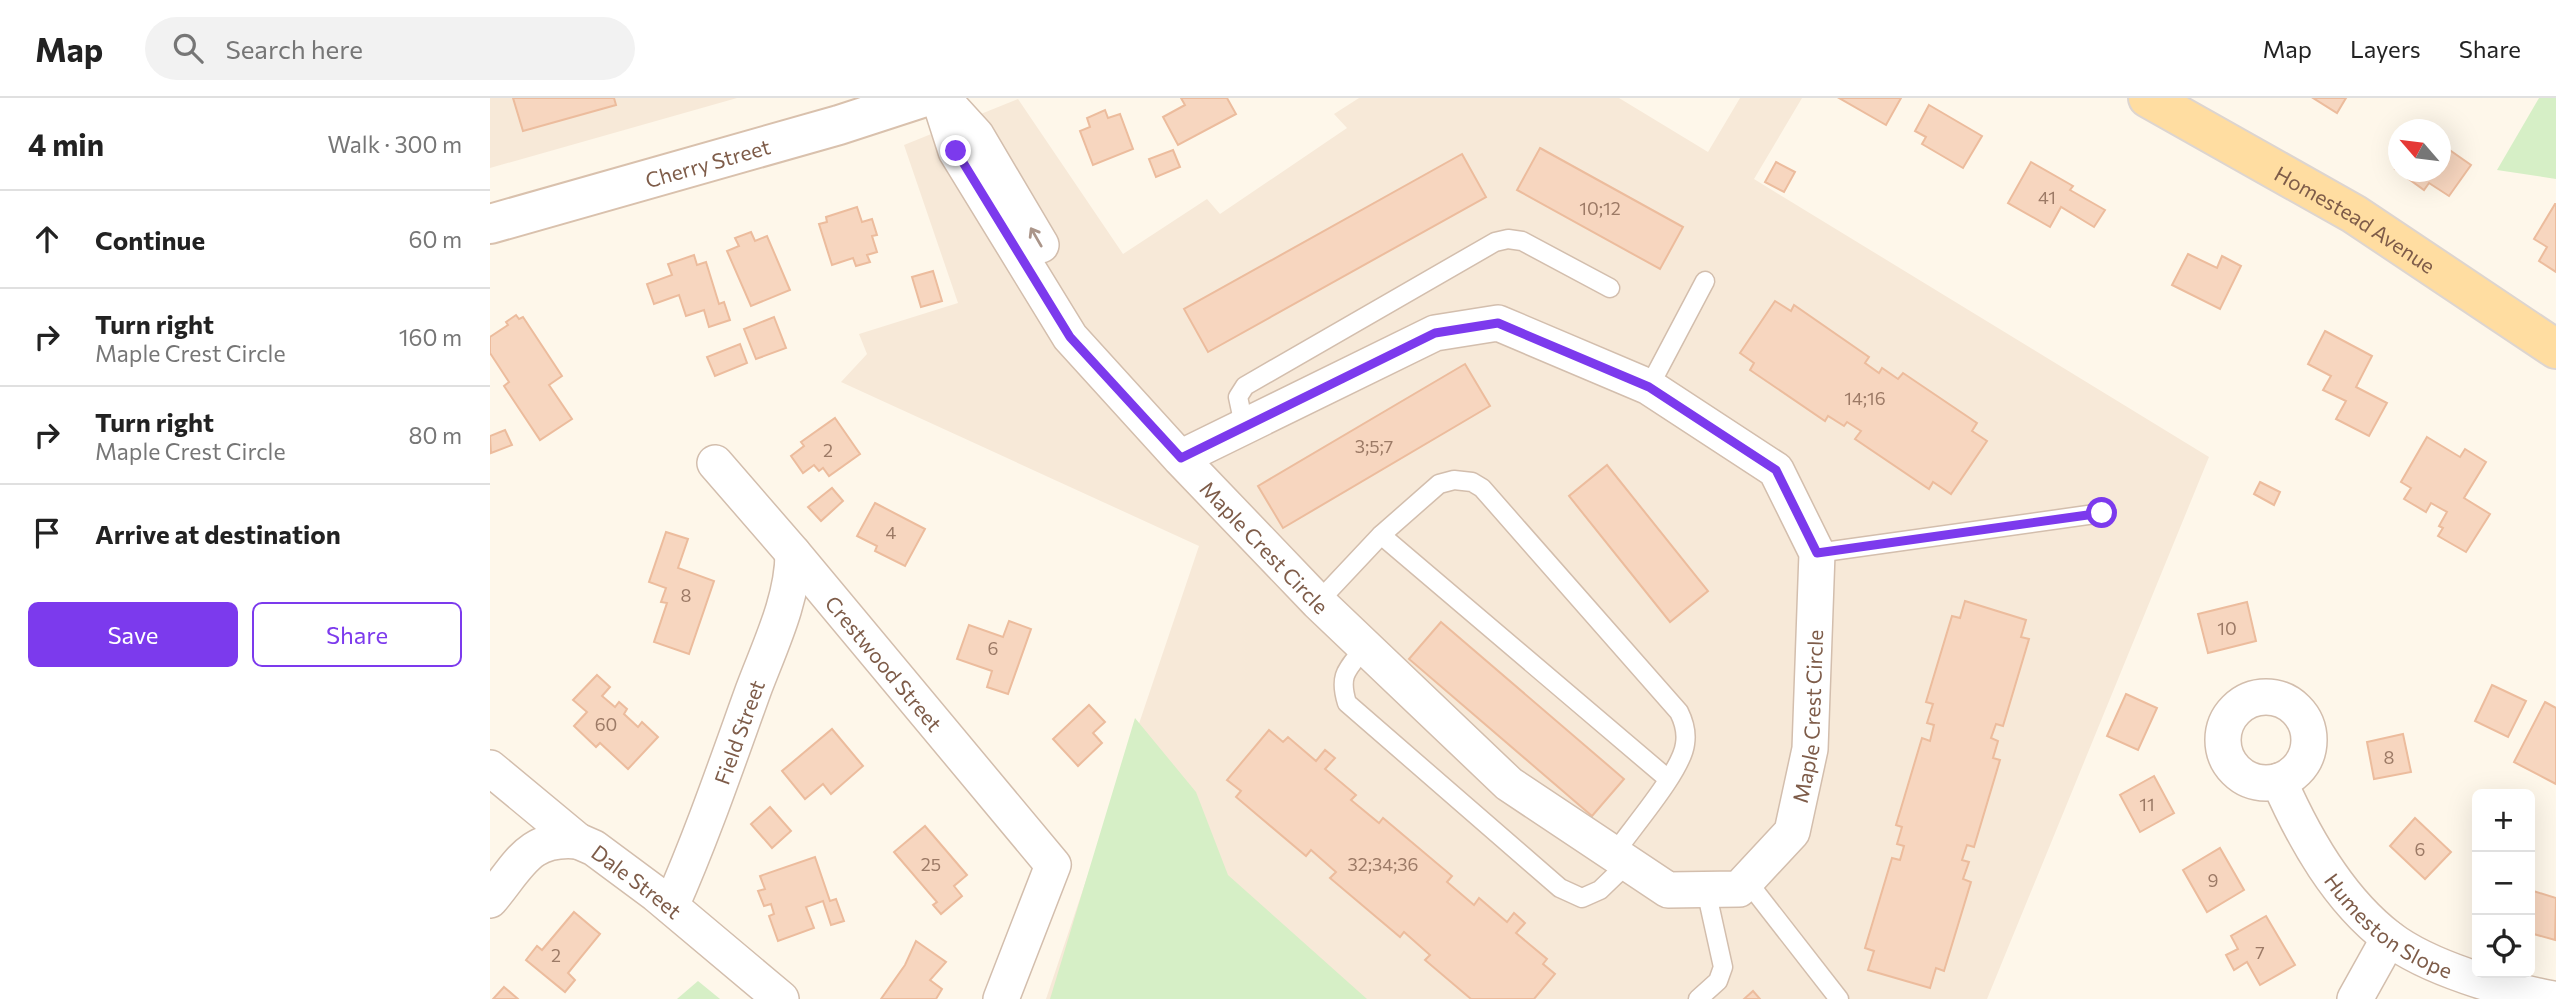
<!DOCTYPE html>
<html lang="en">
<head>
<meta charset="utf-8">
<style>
	:root { --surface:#fff; --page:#f2f2f2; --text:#222; --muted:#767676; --line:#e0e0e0; --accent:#7c3aed }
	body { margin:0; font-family:Commissioner,sans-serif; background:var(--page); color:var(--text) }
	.controls { position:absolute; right:21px; bottom:21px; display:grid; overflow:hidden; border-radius:10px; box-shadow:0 7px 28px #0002 }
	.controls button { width:63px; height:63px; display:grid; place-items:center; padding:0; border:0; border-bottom:2px solid var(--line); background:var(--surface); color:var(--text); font:35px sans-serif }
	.compass { position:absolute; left:1898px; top:21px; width:63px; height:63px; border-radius:50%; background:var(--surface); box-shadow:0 7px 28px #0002; rotate:298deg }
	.stop { position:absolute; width:21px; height:21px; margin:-16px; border:5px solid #7c3aed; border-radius:50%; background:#fff }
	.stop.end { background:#7c3aed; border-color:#fff; box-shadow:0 2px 7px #0008 }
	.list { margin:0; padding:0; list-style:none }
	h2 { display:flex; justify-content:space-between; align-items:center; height:91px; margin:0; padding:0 28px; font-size:30px }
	h2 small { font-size:23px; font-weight:400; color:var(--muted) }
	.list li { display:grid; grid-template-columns:46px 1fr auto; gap:21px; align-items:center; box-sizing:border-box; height:98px; padding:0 28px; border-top:2px solid var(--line) }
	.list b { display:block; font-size:26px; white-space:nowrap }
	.list p { margin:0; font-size:23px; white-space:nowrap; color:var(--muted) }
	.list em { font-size:23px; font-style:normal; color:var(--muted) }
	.actions { display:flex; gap:14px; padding:21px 28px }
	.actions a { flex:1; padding:16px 0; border:2px solid var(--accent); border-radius:10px; text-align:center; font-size:24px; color:var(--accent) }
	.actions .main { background:var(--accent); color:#fff }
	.icon { flex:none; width:38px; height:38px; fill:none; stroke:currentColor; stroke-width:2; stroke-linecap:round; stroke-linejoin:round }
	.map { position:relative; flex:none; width:2066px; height:901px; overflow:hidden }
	header { display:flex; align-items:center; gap:42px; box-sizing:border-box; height:98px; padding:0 35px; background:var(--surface); border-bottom:2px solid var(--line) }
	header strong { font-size:33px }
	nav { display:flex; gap:38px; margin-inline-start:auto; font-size:24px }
	.search { width:490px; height:63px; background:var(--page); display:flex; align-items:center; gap:18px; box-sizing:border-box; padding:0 24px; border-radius:38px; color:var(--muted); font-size:26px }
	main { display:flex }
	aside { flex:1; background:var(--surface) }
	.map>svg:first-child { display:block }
</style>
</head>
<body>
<header>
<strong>Map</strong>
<div class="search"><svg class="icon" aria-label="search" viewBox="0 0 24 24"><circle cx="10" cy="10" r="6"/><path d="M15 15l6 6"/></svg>Search here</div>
<nav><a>Map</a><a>Layers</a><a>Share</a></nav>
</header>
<main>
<aside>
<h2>4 min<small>Walk · 300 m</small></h2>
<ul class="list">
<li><svg class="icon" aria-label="ahead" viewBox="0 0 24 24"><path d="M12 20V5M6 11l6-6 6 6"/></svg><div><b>Continue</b></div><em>60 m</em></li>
<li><svg class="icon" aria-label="right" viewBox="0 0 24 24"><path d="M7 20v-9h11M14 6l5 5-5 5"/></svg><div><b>Turn right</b><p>Maple Crest Circle</p></div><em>160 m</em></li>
<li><svg class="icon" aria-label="right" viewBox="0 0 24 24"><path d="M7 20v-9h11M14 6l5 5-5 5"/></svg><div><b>Turn right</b><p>Maple Crest Circle</p></div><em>80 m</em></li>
<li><svg class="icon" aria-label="arrive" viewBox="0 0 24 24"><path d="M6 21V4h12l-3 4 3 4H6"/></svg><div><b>Arrive at destination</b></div></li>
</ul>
<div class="actions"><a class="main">Save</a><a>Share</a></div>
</aside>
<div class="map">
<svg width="2066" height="901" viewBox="0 0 2066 901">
	<rect width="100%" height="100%" fill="#fef7ea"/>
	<g fill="#f7e9d8">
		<path d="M0,0H247L0,70Z"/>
		<path d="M869,0H1129L1218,54L1250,0H1312L1264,81L1719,359L1497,901H556L709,448L351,284L377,256L369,236L468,205L414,47L528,1L633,156L717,101L730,116L857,30L844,16Z"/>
	</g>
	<g fill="#d6efc6">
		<path d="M2049,0H2066V81L2007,72Z"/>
		<path d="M645,620L706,694L738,777L877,901H560Z"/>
		<path d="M208,883L230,901H187Z"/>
	</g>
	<g fill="#f7d6bf" stroke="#ecbc9d" stroke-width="2">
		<path d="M23,0H124L126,7L33,33Z"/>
		<path d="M691,0H737L746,16L688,47L673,19L695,7Z"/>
		<path d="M1349,0H1411L1396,27Z"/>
		<path d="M1823,0H1856L1847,15Z"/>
		<path d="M1439,7L1492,38L1473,70L1432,46L1436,39L1425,33Z"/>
		<path d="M615,12L618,20L630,16L643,51L603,67L590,33L600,29L597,20Z"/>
		<path d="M1951,46L1981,67L1959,98L1939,85L1934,92L1905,71L1909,66V74H1951Z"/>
		<path d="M1050,50L1193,129L1170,171L1027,92Z"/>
		<path d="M683,52L690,69L666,79L659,61Z"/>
		<path d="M972,56L996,99L718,254L694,211Z"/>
		<path d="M1286,64L1305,74L1294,94L1275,84Z"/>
		<path d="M1541,64L1583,88L1580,92L1615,112L1604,129L1571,109L1560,129L1518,105Z"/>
		<path d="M2065,106H2066V174L2049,163L2057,149L2044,141Z"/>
		<path d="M367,109L372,124L382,121L387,137L382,138L387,154L377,157L380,164L366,168L363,160L342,167L329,126L337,124L336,119Z"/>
		<path d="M261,134L265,143L277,138L300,192L261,208L237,153L249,148L245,140Z"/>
		<path d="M1698,156L1727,170L1732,158L1751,168L1730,211L1682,187Z"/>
		<path d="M204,157L207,167L216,164L229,206L234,204L240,222L219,229L214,212L196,218L189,197L164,206L157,186L182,177L178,166Z"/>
		<path d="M443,173L452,203L431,209L422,179Z"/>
		<path d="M1285,203L1301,213L1304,207L1379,259L1375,265L1389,275L1392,270L1408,281L1413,275L1487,325L1482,333L1497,343L1461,396L1443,384L1439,391L1365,341L1371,333L1357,324L1354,328L1338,318L1335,323L1260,272L1264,265L1250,255Z"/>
		<path d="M26,217L29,221L33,219L72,278L59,287L82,321L50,342L14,288L19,284L0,255V239L18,227L16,224Z"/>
		<path d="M284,219L296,250L266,261L254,231Z"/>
		<path d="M1835,233L1882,258L1866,289L1897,305L1879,338L1846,321L1856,303L1833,292L1841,278L1818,266Z"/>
		<path d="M250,246L257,265L225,278L217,259Z"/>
		<path d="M975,266L1000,308L793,430L768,388Z"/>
		<path d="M345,320L370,356L339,378L333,370L329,373L324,367L313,375L301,358L314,348L311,344Z"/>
		<path d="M15,332L22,347L1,355L0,338Z"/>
		<path d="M1937,339L1970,359L1975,351L1996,364L1974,400L2000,416L1976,454L1948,438L1953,430L1949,428L1957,414L1941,405L1936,414L1914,401L1921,390L1911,384Z"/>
		<path d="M1117,367L1218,493L1180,524L1079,398Z"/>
		<path d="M1770,384L1790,394L1784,407L1764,396Z"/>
		<path d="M342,390L353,403L331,423L318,409Z"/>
		<path d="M385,405L435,431L415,468L385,453L387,448L367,438Z"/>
		<path d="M176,434L198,441L188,470L224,483L199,556L164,544L177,505L171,504L176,490L159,484Z"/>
		<path d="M1475,503L1536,522L1531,539L1539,541L1513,628L1506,626L1501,640L1508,643L1503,660L1510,662L1484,749L1477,747L1472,762L1479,764L1473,781L1481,784L1454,873L1446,870L1440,890L1378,872L1384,853L1375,850L1402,760L1410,762L1414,748L1407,746L1412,729L1406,727L1432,640L1440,643L1444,627L1437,625L1443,606L1436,604L1462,518L1470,520Z"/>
		<path d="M1757,504L1766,543L1718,555L1708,516Z"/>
		<path d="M519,523L541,531L518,596L497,589L502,573L467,561L479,527L513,539Z"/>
		<path d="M951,524L1134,681L1102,718L919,561Z"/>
		<path d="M107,577L120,589L112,598L125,609L129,604L137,611L134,616L148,629L152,624L168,639L138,671L110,645L106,649L84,628L97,614L83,602Z"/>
		<path d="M2002,587L2036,603L2018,639L1985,623Z"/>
		<path d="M1636,596L1667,610L1648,652L1617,638Z"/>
		<path d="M2055,604L2066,610V686L2024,664Z"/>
		<path d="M599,607L615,624L603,635L612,645L588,668L563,641Z"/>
		<path d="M342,631L373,668L341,696L333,686L315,701L292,673Z"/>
		<path d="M779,632L793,644L798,639L826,663L835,652L845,660L835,671L866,697L861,702L889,725L893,720L962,778L957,784L984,807L989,800L1017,824L1024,815L1035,825L1026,835L1057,861L1053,866L1065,876L1044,901H981L935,862L940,857L914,834L910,839L840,780L846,774L821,752L816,758L746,699L751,693L737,682Z"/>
		<path d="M1913,636L1921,674L1884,681L1877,644Z"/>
		<path d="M1664,678L1684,715L1650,734L1630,697Z"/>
		<path d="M280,709L301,733L282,750L261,726Z"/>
		<path d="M1925,720L1961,754L1935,781L1900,748Z"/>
		<path d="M435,728L477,777L464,788L472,798L451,816L443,807L447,804L404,754Z"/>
		<path d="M1730,750L1754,792L1717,814L1693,772Z"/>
		<path d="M325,759L340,803L346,801L354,823L341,827L333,803L316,809L324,830L288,843L279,818L284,816L281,806L274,808L268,793L275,791L270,778Z"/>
		<path d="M2040,792L2066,800L2065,842L2040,835Z"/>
		<path d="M84,814L110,836L78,875L85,882L75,894L36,862L47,848L52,852Z"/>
		<path d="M1776,818L1805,867L1770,887L1757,864L1744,872L1736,857L1748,851L1741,838Z"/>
		<path d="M426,843L456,864L440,882L452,891L446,901H391L415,867Z"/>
		<path d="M14,889L28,901H3Z"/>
		<path d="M1263,893L1270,901H1254Z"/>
	</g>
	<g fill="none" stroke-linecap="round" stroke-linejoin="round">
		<defs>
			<g id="lane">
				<path d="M1159,289L1215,183"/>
				<path d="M754,327L748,299L755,288L1005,144L1018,141L1032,143L1120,190"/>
				<path d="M891,437L1178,681"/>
				<path d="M1327,455L1612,415"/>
				<path d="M828,504L891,437L949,386L964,382L982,384L992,390L1189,614C1194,624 1197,634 1195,646C1192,673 1141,731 1124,756"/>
				<path d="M875,549C858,571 848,576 857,605L1070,790L1092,800L1110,792L1138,765"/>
				<path d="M1257,783L1349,901"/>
				<path d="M1208,901L1228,883L1233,869L1216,792"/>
			</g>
			<g id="street">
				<path id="s1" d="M449,0L466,53L580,239L690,360L828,504L1019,686L1178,792L1249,791L1302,734L1320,651L1327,455L1286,372L1159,289L1008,225L945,235L690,360"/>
				<path d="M454,2L486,37L551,147"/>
				<path id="s2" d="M225,365L303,455L563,767L511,901"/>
				<circle cx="1776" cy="642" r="43"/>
				<path id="s3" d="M0,670L88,743L104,750L166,796L291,901"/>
				<path id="s4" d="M1789,683C1814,740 1848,801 1899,840C1938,870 2014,892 2063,901"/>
				<path d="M0,802C29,768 38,738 88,743"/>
				<path id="s5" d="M181,808C212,738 237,665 263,593C279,550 303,502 303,455"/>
				<path d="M1865,901L1899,840"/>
			</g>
			<g id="secondary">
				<path id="s6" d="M0,126L349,27L432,0"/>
			</g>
			<g id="primary">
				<path id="s7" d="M1658,0L1864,116L2066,251"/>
			</g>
		</defs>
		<use href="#lane" stroke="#d3bead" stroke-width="21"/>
		<use href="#street" stroke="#d3bead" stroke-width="38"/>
		<use href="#secondary" stroke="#d9c1ad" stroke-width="42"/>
		<use href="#primary" stroke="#ddd5d0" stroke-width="42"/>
		<use href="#lane" stroke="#fff" stroke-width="18"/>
		<use href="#street" stroke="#fff" stroke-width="35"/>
		<use href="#secondary" stroke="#fff" stroke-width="38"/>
		<use href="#primary" stroke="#ffdda1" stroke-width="38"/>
	</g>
	<defs><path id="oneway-shaft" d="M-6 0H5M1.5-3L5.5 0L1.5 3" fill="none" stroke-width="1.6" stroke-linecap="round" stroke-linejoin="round" transform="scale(1.75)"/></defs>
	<use stroke="#ab9589" href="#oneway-shaft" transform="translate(546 139) rotate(-120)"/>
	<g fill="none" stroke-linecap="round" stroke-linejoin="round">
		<path stroke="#7c3aed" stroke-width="9" d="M466,53L580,239L691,360L945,235L1008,225L1159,289L1286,372L1327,455L1612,415"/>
	</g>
	<g text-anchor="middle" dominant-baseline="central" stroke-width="7" stroke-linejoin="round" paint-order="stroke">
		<g font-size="18" fill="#9c7a66">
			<text x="1557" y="99">41</text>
			<text x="1110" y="110">10;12</text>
			<text x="1375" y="300">14;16</text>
			<text x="884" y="348">3;5;7</text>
			<text x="338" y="352">2</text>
			<text x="401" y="434">4</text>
			<text x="196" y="497">8</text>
			<text x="1737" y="530">10</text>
			<text x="503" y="550">6</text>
			<text x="116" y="626">60</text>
			<text x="1899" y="659">8</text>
			<text x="1657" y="706">11</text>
			<text x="1930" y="751">6</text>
			<text x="441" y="766">25</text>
			<text x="893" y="766">32;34;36</text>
			<text x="1723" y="782">9</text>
			<text x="1770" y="854">7</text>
			<text x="66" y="857">2</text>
		</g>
		<g font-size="21" fill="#7e5c49" stroke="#fffaf3">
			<text stroke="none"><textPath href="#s6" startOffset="226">Cherry Street</textPath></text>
			<text stroke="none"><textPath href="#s7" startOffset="240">Homestead Avenue</textPath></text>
			<text stroke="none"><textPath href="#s1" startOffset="560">Maple Crest Circle</textPath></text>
			<text stroke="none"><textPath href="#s2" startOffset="262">Crestwood Street</textPath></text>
			<text stroke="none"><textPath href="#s1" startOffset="1358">Maple Crest Circle</textPath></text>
			<text stroke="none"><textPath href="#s5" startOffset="187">Field Street</textPath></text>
			<text stroke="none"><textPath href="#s3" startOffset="186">Dale Street</textPath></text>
			<text stroke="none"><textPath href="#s4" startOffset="186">Humeston Slope</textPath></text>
		</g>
	</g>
</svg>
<div class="controls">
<button>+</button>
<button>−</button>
<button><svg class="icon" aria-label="locate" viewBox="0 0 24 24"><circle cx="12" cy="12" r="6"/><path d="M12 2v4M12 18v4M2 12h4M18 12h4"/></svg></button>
</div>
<svg class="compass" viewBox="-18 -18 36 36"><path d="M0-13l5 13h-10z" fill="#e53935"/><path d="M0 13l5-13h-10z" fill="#767676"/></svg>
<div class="stop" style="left:1612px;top:415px"></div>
<div class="stop end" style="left:466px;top:53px"></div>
</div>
</main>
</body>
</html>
